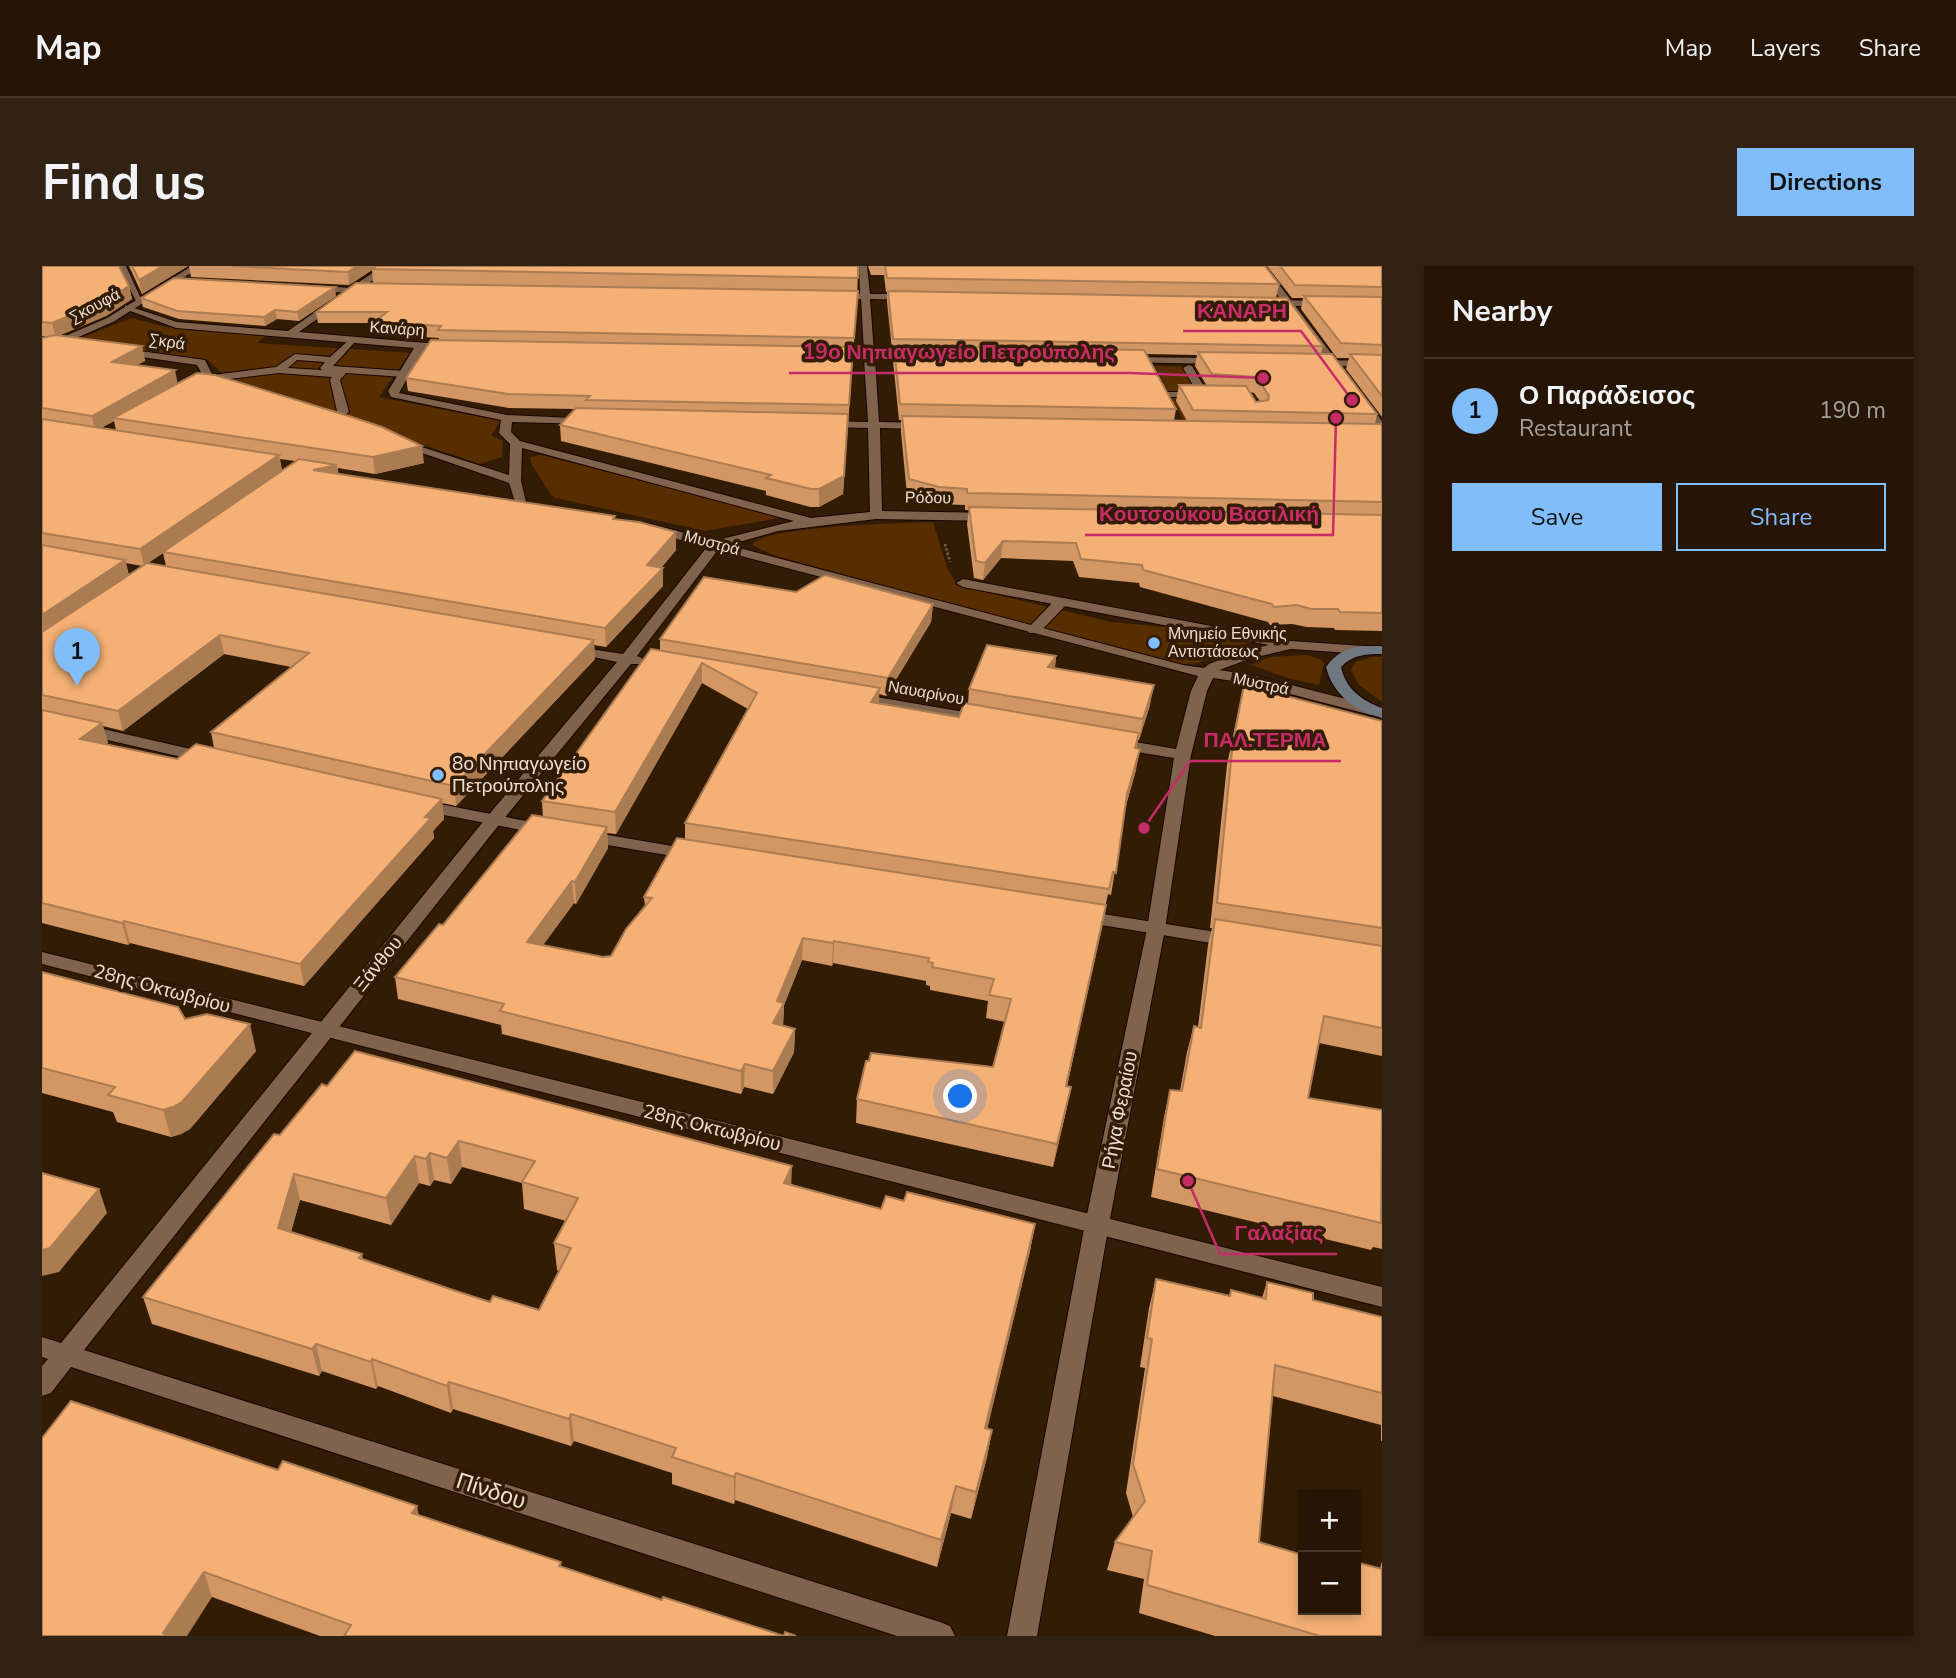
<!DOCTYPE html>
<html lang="en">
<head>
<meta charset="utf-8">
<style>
	:root { --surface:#261504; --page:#322213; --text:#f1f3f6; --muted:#a49f9a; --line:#423426; --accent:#80bdfa }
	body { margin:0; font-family:"Nunito Sans",sans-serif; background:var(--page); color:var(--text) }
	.controls { position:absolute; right:21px; bottom:21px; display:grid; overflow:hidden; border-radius:0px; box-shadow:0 4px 10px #0003 }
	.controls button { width:63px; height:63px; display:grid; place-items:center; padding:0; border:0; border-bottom:2px solid var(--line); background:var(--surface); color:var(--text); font:35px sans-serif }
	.you { position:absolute; left:919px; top:831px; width:24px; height:24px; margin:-18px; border:5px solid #fff; border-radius:50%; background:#1a73e8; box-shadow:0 0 0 10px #1a73e833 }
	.badge { display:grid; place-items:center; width:46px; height:46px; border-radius:50%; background:var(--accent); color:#111; font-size:23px; font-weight:700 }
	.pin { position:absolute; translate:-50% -58px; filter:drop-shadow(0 2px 4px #0008) }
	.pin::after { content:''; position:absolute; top:37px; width:24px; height:21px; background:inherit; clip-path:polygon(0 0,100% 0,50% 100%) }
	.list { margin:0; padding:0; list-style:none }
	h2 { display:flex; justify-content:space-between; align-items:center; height:91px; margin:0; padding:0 28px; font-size:30px }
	h2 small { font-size:23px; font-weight:400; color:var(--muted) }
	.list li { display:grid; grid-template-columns:46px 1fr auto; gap:21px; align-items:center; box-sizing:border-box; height:105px; padding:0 28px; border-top:2px solid var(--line) }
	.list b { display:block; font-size:26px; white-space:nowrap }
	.list p { margin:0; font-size:23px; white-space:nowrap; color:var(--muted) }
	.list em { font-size:23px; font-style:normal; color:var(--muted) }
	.actions { display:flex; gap:14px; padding:21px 28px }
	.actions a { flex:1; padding:16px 0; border:2px solid var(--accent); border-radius:0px; text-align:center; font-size:24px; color:var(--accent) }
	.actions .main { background:var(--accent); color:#111 }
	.map { position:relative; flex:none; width:1340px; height:1370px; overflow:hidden; border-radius:0px }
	header { display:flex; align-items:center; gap:42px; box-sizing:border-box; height:98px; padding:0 35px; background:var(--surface); border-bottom:2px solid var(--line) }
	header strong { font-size:33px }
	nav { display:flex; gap:38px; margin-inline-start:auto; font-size:24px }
	.intro { display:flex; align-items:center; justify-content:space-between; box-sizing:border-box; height:168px; padding:0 42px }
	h1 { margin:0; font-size:49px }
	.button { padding:18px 32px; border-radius:0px; background:var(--accent); color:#111; font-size:24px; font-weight:700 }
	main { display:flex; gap:42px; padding:0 42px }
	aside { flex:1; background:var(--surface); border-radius:0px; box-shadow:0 4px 10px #0003 }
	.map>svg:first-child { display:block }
</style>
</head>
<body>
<header>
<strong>Map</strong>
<nav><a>Map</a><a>Layers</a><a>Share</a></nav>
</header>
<div class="intro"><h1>Find us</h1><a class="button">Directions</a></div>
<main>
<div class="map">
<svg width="1340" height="1370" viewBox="0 0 1340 1370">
	<rect width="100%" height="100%" fill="#331c06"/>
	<g fill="#582e00">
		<path d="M89,52L124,61L224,70L215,77L368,87L337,131L459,155L449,169L461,175L460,191L438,198L186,113L166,94L29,76Z"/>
		<path d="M1113,100L1148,101L1164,128L1208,129L1143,158Z"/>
		<path d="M499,189L715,244L737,252L663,265L514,232L509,229L489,197L488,191Z"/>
		<path d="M891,256L905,302L915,319L1069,356L1154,364L1210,376L1181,385L1156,397L1139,398L1106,392L731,289L710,279C719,260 864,257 891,256Z"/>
		<path d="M1264,389L1278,393L1282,397L1277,419L1249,413L1209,399L1228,391Z"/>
		<path d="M1329,391H1340V436L1317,419L1309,404L1314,396Z"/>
	</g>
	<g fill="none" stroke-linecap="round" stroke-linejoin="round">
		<defs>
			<g id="pedestrian">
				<path d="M308,73L313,76L291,100L362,105L367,108L362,111L304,107L298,114L307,146L294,155L284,153L295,145L288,114L290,111L237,107L171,115L166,112L171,109L234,101L253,88L288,91ZM255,94L283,96L278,102L280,104L246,102Z"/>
				<path d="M1146,99L1150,100L1167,129L1166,131H1119L1118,129L1123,126H1155L1141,102Z"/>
				<path d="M1018,333L1025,337L1023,340L997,367H987L985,364L987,361L1013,334Z"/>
			</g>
			<g id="minor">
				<path d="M76,0H84L100,35H94Z"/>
				<path d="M817,0H825L828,28H870L875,31L870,34L828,33L832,86L877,87L882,90L877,93H833L837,156L884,157L890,160L884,163L838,162L840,245L951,247L957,251L951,255L834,253L736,265L686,279L1141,399L1162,402L1167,398L1201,385L1227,379L921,321L914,317L921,313L1249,375L1322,380L1329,384L1322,388L1249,383L1210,392L1177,404L1210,409L1335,441L1337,444L1335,447L1329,449L1210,418L1171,412L1165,425L1149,489L1123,663L1067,958L995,1370H965L1043,958L1105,663L1132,492L1070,482L1062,477L1070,472L1134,483L1149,425L1156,410L676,284L595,390L600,392L602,395L600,398H589L456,560L42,1084L898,1356L908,1360L913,1370H855L29,1101L9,1127L0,1130V1100L6,1093L0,1091V1071L19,1077L444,552L575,396L523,385L521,382L523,379L581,388L665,281L604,265V259L609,258L672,275L752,255L480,182L479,215L484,236L478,240L474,239L467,217L351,177L361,175L467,209L468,178L457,167L459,154L349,131L346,125L372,82L134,62L83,43V39L135,56L246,65L293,32H299V36L257,66L408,79L413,82L408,85L382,83L357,127L465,149L552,153V157L548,158L470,156L469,166L478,175L769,252L828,246L826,162L781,161L775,158L781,155L826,156L822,92H785L780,89L785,86H822L819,33H792L787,30L792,27L818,28Z"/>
				<path d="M1226,34L1340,36V42L1223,39L1221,37Z"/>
				<path d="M76,82L163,94L170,108L192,117L187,120L162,112L155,99L72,87V83Z"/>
				<path d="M1082,91L1178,92L1183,95L1178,98L1078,96L1077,94Z"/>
				<path d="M1271,94L1340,95V101L1267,99L1266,97Z"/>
				<path d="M811,427L940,449L948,454L940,459L806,435L803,432L806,429Z"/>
			</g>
			<g id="tertiary">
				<path d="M150,0H160L71,56L0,87V80L65,52Z"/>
				<path d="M341,0H351L313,27L267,25L262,22L267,19L308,22Z"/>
				<path d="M1214,0H1223L1304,107V111H1296Z"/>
				<path d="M1314,131H1322L1340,155V166L1336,165L1314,135Z"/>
				<path d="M0,449L166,487L174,492L166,497L0,459Z"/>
				<path d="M377,534L505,559L514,564L505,569L371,543L368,539L371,535Z"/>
				<path d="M542,565L654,584L663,589L654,594L536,574L533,570L536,566Z"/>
				<path d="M1036,644L1193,669L1203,675L1193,681L1029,654L1027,650L1029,646Z"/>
				<path d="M0,686L1340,1021V1041L0,698Z"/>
			</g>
			<path id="secondary" d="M1319,380H1340V388C1324,388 1310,389 1299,401C1304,423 1319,434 1340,442V452C1313,445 1291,429 1284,401C1293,388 1303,383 1319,380Z"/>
		</defs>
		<use href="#pedestrian" stroke="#1a0500" stroke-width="2"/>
		<use href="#minor" stroke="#1a0500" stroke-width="2"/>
		<use href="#tertiary" stroke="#1a0500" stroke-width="2"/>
		<use href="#secondary" stroke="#1a0500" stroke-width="2"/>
		<path stroke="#745f4c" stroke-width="2.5" stroke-dasharray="2.5 2" stroke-linecap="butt" d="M903,278L908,296"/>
		<use href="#pedestrian" fill="#7f634c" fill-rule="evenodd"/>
		<use href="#minor" fill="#7f634c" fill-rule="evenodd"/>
		<use href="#tertiary" fill="#7f634c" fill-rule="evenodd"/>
		<use href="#secondary" fill="#6f7781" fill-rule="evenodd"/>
	</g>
	<g fill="#d29765" fill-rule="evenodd">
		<path d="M0,0L87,20L90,33L64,50L18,69L100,80L103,95L94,99L136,117L382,197L333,208L296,202V208L573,253L634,284L619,302L621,320L564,381L552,379L553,393L414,540L400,537L402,553L391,565L392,572L262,720L88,677L86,679L0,657V72L6,71L0,70ZM72,155L74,164L59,162ZM238,193L253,195L240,205ZM121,287L124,300L106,297ZM84,297L100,300L87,309ZM182,388L249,401L169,466L172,482L135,493L63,478L66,477L61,460L81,465Z"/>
		<path d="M87,0H146L100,28Z"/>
		<path d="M147,0H816L815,36L801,228L777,241H768L724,229V225L519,175L518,159L533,143L467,142L366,125L364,112L397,74V72L333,68L332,57H276L274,46L564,21L331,17L330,4L307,19L149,11Z"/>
		<path d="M826,0H1223L1237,18L1234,32L1281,80L1279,88L1335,148L1333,158H1340V365L1293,364L1292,362L1265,361L1250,358L1228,359L1226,356L1098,321L1097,317L1037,311L1031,295L959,292L941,314L932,312L925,258L927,244H923V239L896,238L865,229L859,166V154H857L851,95L852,84H850L845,36V26H844L842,9H829ZM1104,88L1155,89L1153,100L1165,120L1137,119L1134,135L1145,155H1132L1134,143ZM1208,126L1212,127L1218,135L1214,136Z"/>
		<path d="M1225,0H1340V151L1304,103L1307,92H1295L1259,43L1261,32H1250Z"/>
		<path d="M294,30L257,55L235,53L223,60L137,53L101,41L99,32Z"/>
		<path d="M754,326L891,338L889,356L844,430L837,428V437L917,451L926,438L927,423L1014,390L1013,402L1108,439L1097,474H1096L1094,482V504L1083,543L1069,629L1066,628L1025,820L1029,821L1024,845L1011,901L814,857L815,833L951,801L963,756L944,752L946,735L888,724V720L884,719V715L791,697L790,700L760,694L742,739L741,760L753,763L752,786L731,828L702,821L699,828L460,768L459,759L356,733L353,711L501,551L500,535L618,385V373ZM660,417L706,443L643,557V573L602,631L603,641L569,690L561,691L501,679L532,637L534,638L566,582L565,567L574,568Z"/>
		<path d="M1202,419L1340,455V790L1277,777L1266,832L1340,844V983L1331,981L1329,984L1109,931L1122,851L1128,824L1138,825L1145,786L1152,760L1156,761L1166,679L1170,662H1168L1185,499Z"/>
		<path d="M0,706L143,753L214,785L148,863L139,868L129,871L75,856L71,846L0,827Z"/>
		<path d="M285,820L749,919L839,943L862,935L993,958L988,985L945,1162L950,1164L945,1191L929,1253L909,1247L895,1301L693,1234L692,1238L630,1218V1207L532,1175L529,1180L411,1143L409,1147L336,1120L334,1123L280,1105L277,1110L110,1058L101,1031L238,869ZM420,901L480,917L482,943L524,955L512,977L515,1004L517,1005L497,1044L448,1036L414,1025L321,994L320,988L249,966L258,934L349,959L377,917L388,920L392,914L409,918Z"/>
		<path d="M1114,1013L1187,1030L1189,1024L1220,1032L1225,1016L1271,1034L1340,1051V1175H1339V1159L1231,1130L1217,1276L1261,1344L1338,1303L1340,1295V1370H1173L1097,1347L1102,1313L1065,1304L1073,1276L1091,1251L1084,1227L1103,1102L1098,1101L1107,1042Z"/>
		<path d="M236,1204L519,1296V1301L620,1334L742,1370H754H278L170,1331L0,1370Z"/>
	</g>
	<g fill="#ab7b52">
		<path d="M121,0H146L100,28L97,14Z"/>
		<path d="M315,0H336L307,19L306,6Z"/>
		<path d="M87,20L90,33L64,50L14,71L10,57Z"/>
		<path d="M293,21L294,30L257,55L255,46Z"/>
		<path d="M233,44L235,53L223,60L222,51Z"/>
		<path d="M100,80L103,95L73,111L70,96Z"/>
		<path d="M133,104L136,119L71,152L72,155L53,165L50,150Z"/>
		<path d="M806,148L801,228L777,241V223Z"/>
		<path d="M380,180L382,197L333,208L331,191Z"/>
		<path d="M237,189L240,206L102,300L98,283Z"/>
		<path d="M295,199L298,215L271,204Z"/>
		<path d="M634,266V284L605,318V299Z"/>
		<path d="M961,275L959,292L941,314L943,297Z"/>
		<path d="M83,294L87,311L0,371V349Z"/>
		<path d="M621,302V320L564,381L563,362Z"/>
		<path d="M891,338L889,356L844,430L846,412Z"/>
		<path d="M178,369L182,388L81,465L76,445Z"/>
		<path d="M552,374L553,393L414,540L412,520Z"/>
		<path d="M1014,390L1012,410L1006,401Z"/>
		<path d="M660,397V417L574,568L573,546Z"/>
		<path d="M1112,419L1108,439L1097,474L1101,453Z"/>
		<path d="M838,422L836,443L829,436Z"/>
		<path d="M60,457L66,477L44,493L38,473Z"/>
		<path d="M1098,483L1094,504L1081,549L1085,528Z"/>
		<path d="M400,533L402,553L391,565L392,572L262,720L258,698L383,551Z"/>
		<path d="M565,561L566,582L534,638L533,616Z"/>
		<path d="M530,615L532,637L487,698L485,676Z"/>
		<path d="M1064,639L1060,662L1020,843L1024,820Z"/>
		<path d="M82,655L88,677L86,679L80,657Z"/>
		<path d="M761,672L760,694L742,739L741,760L731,757L735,735Z"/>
		<path d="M792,675L791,697L790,700L791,677Z"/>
		<path d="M208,758L214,785L148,863L139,868L129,871L121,844Z"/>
		<path d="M753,763L752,786L731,828V805Z"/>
		<path d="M703,798L702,821L699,828V805Z"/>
		<path d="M1029,821L1024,845L1011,901L1015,878Z"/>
		<path d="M417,875L420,901L409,918L405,892Z"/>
		<path d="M388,887L392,914L388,920L384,893Z"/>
		<path d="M373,890L377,917L349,959L344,932Z"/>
		<path d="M750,900L749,926L742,917Z"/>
		<path d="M252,908L258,934L242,989L236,962Z"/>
		<path d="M57,923L65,947L17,1006L0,1010V984Z"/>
		<path d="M993,958L988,985L939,1189L943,1162Z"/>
		<path d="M274,1078L280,1105L277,1110L270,1083Z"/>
		<path d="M330,1093L336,1120L334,1123L329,1096Z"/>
		<path d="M407,1116L411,1143L409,1147L405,1120Z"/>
		<path d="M529,1148L532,1175L529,1180L527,1153Z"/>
		<path d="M950,1164L945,1191L929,1253L934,1226Z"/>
		<path d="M694,1207L693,1234L692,1238V1211Z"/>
		<path d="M914,1220L909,1247L895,1301L899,1274Z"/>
		<path d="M375,1240L380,1266L370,1247Z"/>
		<path d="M162,1306L170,1331L145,1370H123L121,1367Z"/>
	</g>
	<g fill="#f4b075" stroke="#ab7b52" stroke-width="2" fill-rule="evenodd">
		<path d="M0,0H77L87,20L61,36L10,57L0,56Z"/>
		<path d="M90,0H121L97,14Z"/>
		<path d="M190,0H315L306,6Z"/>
		<path d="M335,0H816V12L330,3Z"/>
		<path d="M843,0H1223L1237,18L845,12Z"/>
		<path d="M1238,0H1340V21L1253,19Z"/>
		<path d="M132,12L293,21L255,46L233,44L222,51L135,45L99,32Z"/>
		<path d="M314,17L816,25L812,72L396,64L399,60L332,56L345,46H274Z"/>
		<path d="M846,25L1245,32L1281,80L851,73Z"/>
		<path d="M1262,30L1340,31V79L1299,77Z"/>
		<path d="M13,69L100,80L70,96L133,104L50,150L0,142V72Z"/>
		<path d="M389,74L811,81L807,139L544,134L548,130L466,128L364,112Z"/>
		<path d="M852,80L1102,84L1134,143L858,138Z"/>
		<path d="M1156,86L1290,88L1335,148L1151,144L1137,119L1204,120L1214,136L1226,134L1227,130L1215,111L1170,108Z"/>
		<path d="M1308,88L1340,89V130Z"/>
		<path d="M155,107L173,109L310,151L340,161L380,180L331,191L71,152Z"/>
		<path d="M534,142L806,148L802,210L777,223H769L724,212L729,209L518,159Z"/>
		<path d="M860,150L1340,158V236L925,227V223L897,221L867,213Z"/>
		<path d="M0,153L237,189L98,283L0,267Z"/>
		<path d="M257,193L295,199L271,204L573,250L571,253L597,256L634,266L605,299L621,302L563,362L121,286Z"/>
		<path d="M927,241L1340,249V347L1298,346L1296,343H1269L1255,339L1232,341L1230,338L1101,304L1100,299L1039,293L1034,277L961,275L943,297L934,295Z"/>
		<path d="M0,279L83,294L0,349Z"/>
		<path d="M105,297L552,374L412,520L169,466L267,387L178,369L76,445L0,429V366Z"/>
		<path d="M783,309L891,338L846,412L618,373L662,311L754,326Z"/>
		<path d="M945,379L1014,390L1006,401L1112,419L1101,453L927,423Z"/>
		<path d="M609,383L838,422L829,436L917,451L922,437L1097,467L1093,482L1098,483L1085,528L1074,607L1071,606L1067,623L643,557L715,427L660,397L573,546L500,535Z"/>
		<path d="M1202,419L1340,455V662L1175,637L1191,475Z"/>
		<path d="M0,444L60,457L38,473L135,493L154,478L400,533L383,551L389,552L258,698L82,655L80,657L0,637Z"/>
		<path d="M490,549L565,561L533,616L530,615L485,676L561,691L569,690L584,663L610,632L602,631L635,572L1064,639L1024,820L1029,821L1015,878L815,833L824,795H827L829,787L951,801L969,733L947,729L952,713L890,701L891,697L886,696L887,692L792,675L791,677L761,672L735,735L742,737L731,757L753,763L731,805L703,798L699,805L458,745L462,738L353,711L397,658L401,659Z"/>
		<path d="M1173,653L1340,680V762L1282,750L1266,832L1340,844L1339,957L1115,903L1128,824L1140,825L1152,760L1159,762Z"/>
		<path d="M0,706L136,741L143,753L165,748L208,758L140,836L131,841L121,844L66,829L73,821L0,802Z"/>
		<path d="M313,785L750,900L742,917L839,943L844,930L862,935L865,926L993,958L943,1162L950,1164L934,1226L914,1220L899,1274L694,1207L692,1211L630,1191L634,1182L529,1148L527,1153L407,1116L405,1120L330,1093L329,1096L274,1078L270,1083L101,1031L232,868L238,869L280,818L285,820ZM417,875L493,895L480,916L536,932L512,977L529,982L497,1044L451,1030L448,1036L414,1025L317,992L320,988L236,962L252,908L344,932L373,890L384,893L388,887L405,892Z"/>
		<path d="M0,907L57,923L8,982L0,984Z"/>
		<path d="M1114,1013L1188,1030L1189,1024L1224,1033L1225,1016L1271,1027V1034L1340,1051V1127L1233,1099L1217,1276L1261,1289V1344H1314V1296L1340,1303V1370H1278L1105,1319L1110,1285L1073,1276L1103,1235L1091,1198L1110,1073L1105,1072Z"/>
		<path d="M29,1135L236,1204L241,1195L375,1240L370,1247L519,1296L517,1300L620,1334L621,1331L742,1370L743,1366L754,1370H302L309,1359L162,1306L121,1367L125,1369L124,1370H0V1172Z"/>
	</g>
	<g fill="#80bdfa" stroke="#331c06" stroke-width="2.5">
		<circle cx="1112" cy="377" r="7"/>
		<circle cx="396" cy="509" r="7"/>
	</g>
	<g text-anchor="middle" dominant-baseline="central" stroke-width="7" stroke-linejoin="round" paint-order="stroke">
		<g font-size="16" fill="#eeded1" stroke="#331c06">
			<text transform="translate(53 40) rotate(-28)">Σκουφά</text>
			<text transform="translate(355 63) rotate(4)">Κανάρη</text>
			<text transform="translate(125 76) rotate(8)">Σκρά</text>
			<text transform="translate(886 232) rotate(1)">Ρόδου</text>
			<text transform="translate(670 277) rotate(15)">Μυστρά</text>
			<text transform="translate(1219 418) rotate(12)">Μυστρά</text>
			<text transform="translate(884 427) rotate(10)">Ναυαρίνου</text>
		</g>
		<g font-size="16" fill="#eeded1" stroke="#331c06" text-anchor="start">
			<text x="1126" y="368">Μνημείο Εθνικής<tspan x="1126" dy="18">Αντιστάσεως</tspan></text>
		</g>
		<g font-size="19" fill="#eeded1" stroke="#331c06" text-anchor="start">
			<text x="410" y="498">8ο Νηπιαγωγείο<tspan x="410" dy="22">Πετρούπολης</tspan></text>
		</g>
		<g font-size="19" fill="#eeded1" stroke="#331c06">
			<text transform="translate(336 698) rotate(-51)">Ξάνθου</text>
			<text transform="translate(120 723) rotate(15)">28ης Οκτωβρίου</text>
			<text transform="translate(1078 844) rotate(-79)">Ρήγα Φεραίου</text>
			<text transform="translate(670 862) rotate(14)">28ης Οκτωβρίου</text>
		</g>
		<g font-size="23" fill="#eeded1" stroke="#331c06">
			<text transform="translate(449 1225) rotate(18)">Πίνδου</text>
		</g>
	</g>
	<path fill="none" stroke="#c62c67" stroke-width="2.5" d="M1310 134L1259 65H1141M1221 112L1088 107H747M1294 152L1291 269H1043M1102 562L1148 495H1299M1146 915L1178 988H1295"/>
	<g fill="#c62c67" stroke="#331c06" stroke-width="2.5">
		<circle cx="1310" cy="134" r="7"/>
		<circle cx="1221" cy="112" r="7"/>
		<circle cx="1294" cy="152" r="7"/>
		<circle cx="1102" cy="562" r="7"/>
		<circle cx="1146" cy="915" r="7"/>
	</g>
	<g font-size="21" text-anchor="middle" font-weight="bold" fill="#c62c67" stroke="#331c06" stroke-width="7" stroke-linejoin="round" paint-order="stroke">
		<text x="1200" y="52">ΚΑΝΑΡΗ</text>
		<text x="917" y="93">19ο Νηπιαγωγείο Πετρούπολης</text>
		<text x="1167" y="255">Κουτσούκου Βασιλική</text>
		<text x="1223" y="481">ΠΑΛ.ΤΕΡΜΑ</text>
		<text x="1237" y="974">Γαλαξίας</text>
	</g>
</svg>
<div class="controls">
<button>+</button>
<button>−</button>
</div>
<div class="you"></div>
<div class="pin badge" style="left:35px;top:420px">1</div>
</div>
<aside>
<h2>Nearby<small></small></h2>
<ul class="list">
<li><span class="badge">1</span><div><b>Ο Παράδεισος</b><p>Restaurant</p></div><em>190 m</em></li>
</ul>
<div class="actions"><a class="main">Save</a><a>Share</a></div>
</aside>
</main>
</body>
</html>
